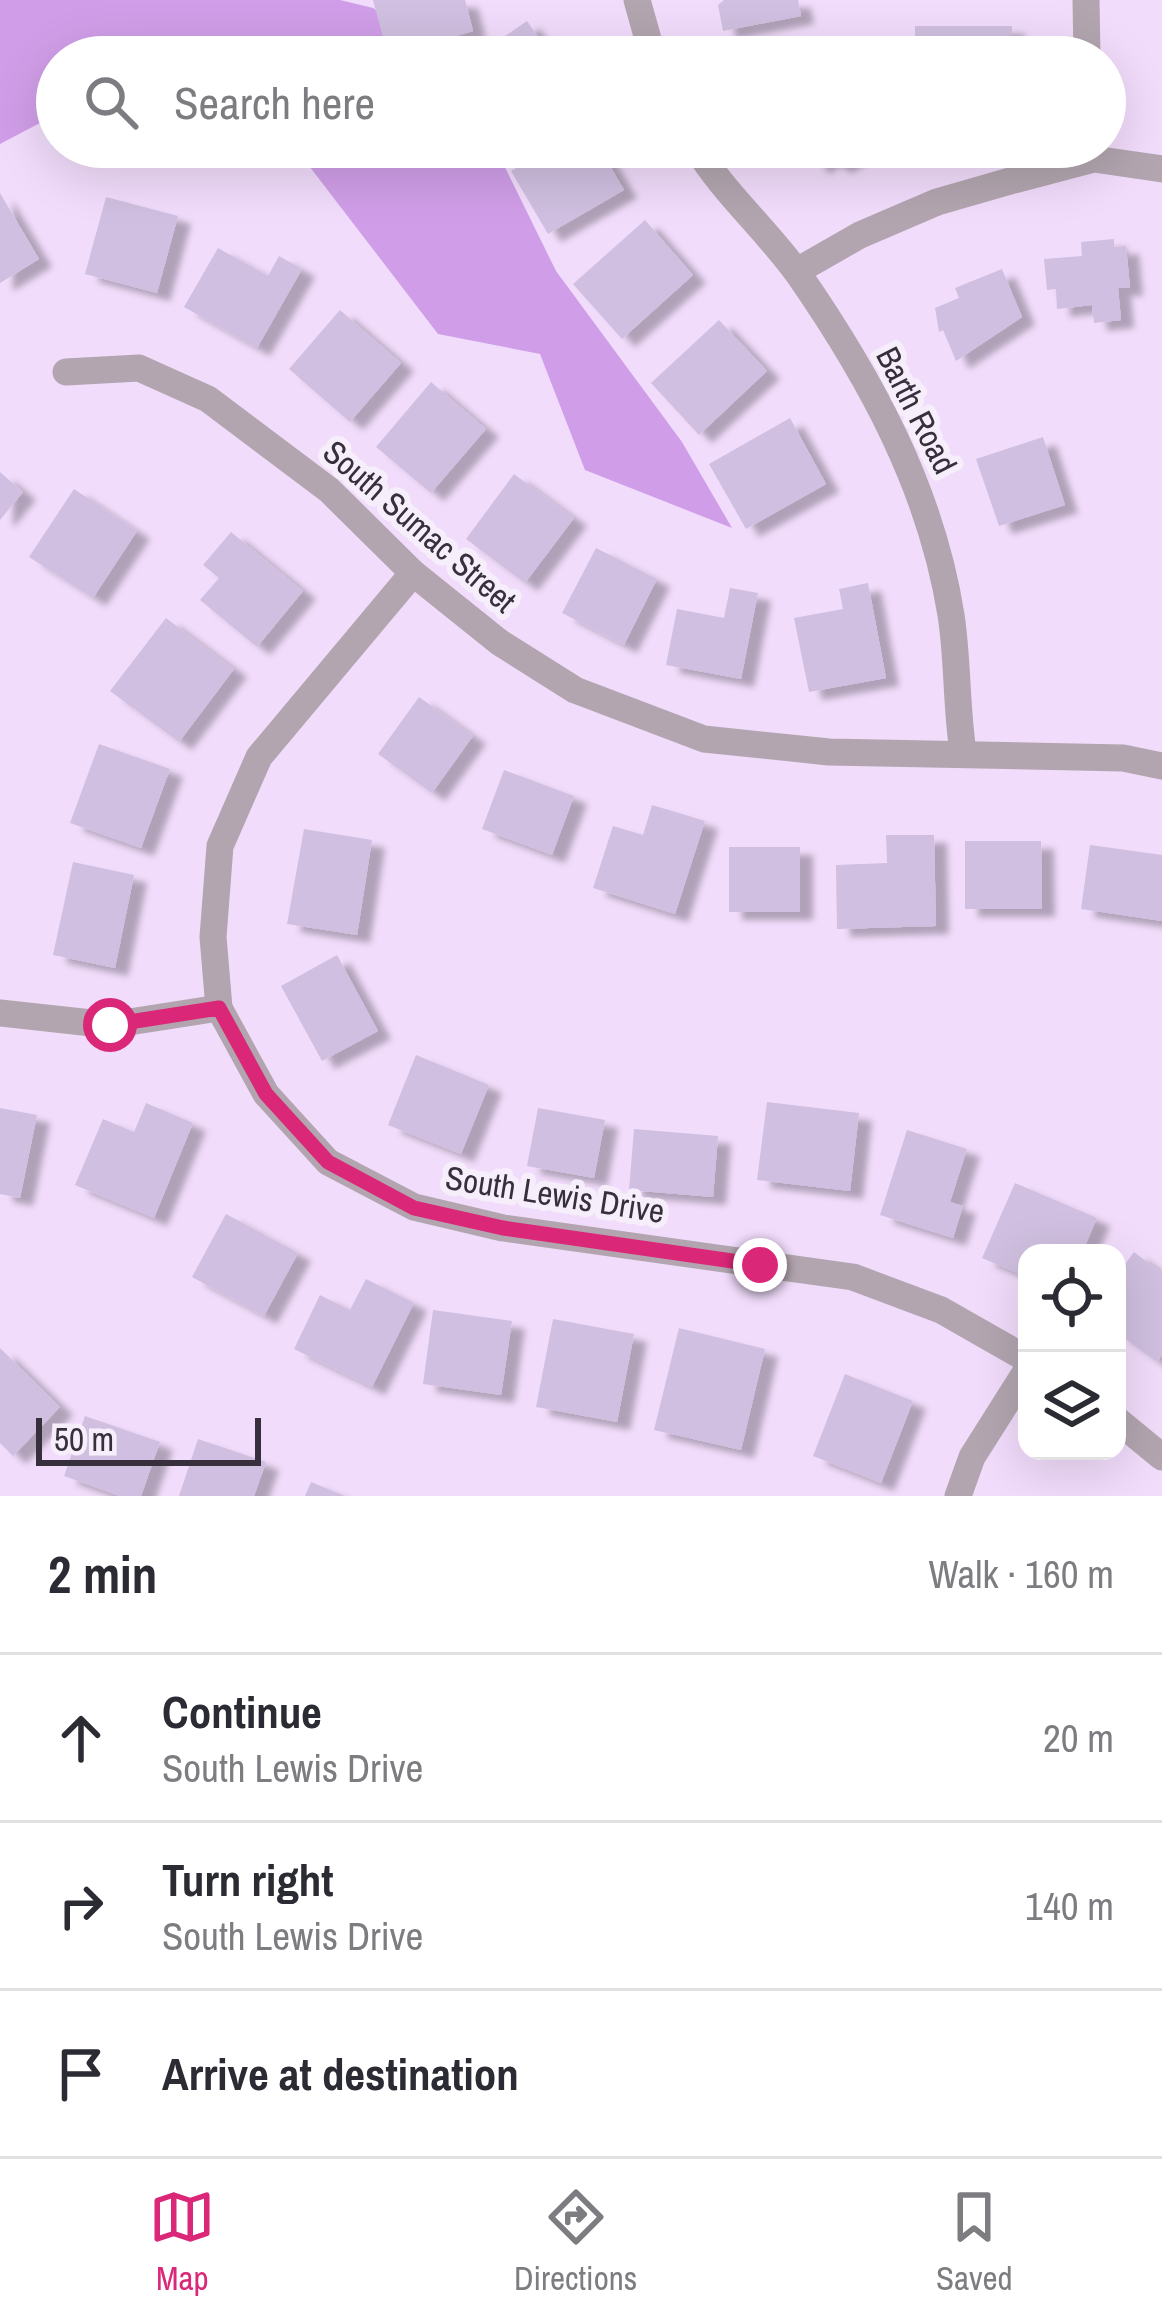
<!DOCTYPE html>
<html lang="en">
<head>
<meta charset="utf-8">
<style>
	:root { --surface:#fff; --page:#f7f7f7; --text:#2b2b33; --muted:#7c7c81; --line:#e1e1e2; --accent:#db2777 }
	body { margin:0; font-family:"Archivo Narrow",sans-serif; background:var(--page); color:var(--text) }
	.controls { position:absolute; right:36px; bottom:36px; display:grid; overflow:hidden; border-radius:24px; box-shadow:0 12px 48px #0002 }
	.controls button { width:108px; height:108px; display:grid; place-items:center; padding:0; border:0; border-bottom:3px solid var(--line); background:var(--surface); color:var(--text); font:60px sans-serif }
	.scale { position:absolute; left:36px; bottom:30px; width:225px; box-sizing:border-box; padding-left:12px; border:6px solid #372f3b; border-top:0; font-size:33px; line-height:42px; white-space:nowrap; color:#372f3b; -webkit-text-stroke:9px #f7eefb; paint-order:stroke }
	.stop { position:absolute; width:36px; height:36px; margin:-27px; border:9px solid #db2777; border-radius:50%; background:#fff }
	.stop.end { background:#db2777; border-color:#fff; box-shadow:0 3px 12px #0008 }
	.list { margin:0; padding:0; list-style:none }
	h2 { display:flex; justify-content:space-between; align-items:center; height:156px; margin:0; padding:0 48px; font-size:51px }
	h2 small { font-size:39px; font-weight:400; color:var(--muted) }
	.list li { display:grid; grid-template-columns:78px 1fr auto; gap:36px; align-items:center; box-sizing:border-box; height:168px; padding:0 48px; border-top:3px solid var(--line) }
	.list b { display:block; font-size:45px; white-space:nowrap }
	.list p { margin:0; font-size:39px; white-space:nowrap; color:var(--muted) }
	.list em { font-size:39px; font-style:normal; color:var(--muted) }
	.icon { flex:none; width:66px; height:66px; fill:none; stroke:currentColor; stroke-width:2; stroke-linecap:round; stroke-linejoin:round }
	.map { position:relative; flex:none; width:1162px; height:1496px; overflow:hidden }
	.search { position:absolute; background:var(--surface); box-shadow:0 12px 48px #0002; left:36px; right:36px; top:36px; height:132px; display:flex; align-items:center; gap:30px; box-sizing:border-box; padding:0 42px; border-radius:66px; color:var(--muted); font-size:45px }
	.sheet { height:660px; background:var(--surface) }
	nav { display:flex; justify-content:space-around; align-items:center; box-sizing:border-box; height:168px; border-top:3px solid var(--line); background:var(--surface); font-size:33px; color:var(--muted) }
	nav a { display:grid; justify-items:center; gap:6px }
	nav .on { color:var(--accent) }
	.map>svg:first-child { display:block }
</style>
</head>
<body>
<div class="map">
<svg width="1162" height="1496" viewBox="0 0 1162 1496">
	<defs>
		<filter id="shadow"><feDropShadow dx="13" dy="8" stdDeviation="3" flood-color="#0004"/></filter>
	</defs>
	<rect width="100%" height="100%" fill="#f1dcfb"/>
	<g fill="#d09ee8">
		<path d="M0,0H340L373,8L440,57H57V114L0,144Z"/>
		<path d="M256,147H495L556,271L682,442L732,528L585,470L540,354L438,334L303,158Z"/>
	</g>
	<g fill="#d0bfe0" filter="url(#shadow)">
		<path d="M373,0H465L473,31L388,56Z"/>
		<path d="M724,0H798L801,16L723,31L718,5Z"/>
		<path d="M527,21L552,57H475Z"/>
		<rect x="915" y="26" width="97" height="31"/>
		<path d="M551,147H599L624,190L548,234L511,171Z"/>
		<path d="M805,147H869L839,165L828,158L816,166Z"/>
		<path d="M0,193L39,259L0,283Z"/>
		<path d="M106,197L178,216L157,293L85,274Z"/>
		<path d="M645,220L693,275L622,339L573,284Z"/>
		<path d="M1114,239V247L1126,246L1130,288H1118L1121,320L1094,323L1092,305L1057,309L1056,289L1047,290L1044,259L1082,256L1081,242Z"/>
		<path d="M218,248L268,276L279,256L302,269L257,348L184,307Z"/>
		<path d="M1002,269L1022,317L956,361L943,330L939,332L935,308L959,298L955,288Z"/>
		<path d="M340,310L401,363L350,422L289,369Z"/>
		<path d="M719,320L767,371L699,435L651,383Z"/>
		<path d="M431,382L486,429L431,493L376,447Z"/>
		<path d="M790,418L826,484L746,529L709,464Z"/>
		<path d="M1043,437L1065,505L999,526L976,459Z"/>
		<path d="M0,472L23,492L0,520Z"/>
		<path d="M514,474L574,518L525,583L466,539Z"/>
		<path d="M74,489L137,531L93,598L29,557Z"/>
		<path d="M231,532L303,591L257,647L200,600L219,578L203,565Z"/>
		<path d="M596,548L657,579L624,645L562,613Z"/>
		<path d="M868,583L886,678L809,692L794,618L843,609L839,589Z"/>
		<path d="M730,588L758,593L741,679L666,665L677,609L724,618Z"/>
		<path d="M166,618L234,669L179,742L110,691Z"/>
		<path d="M419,697L473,736L432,793L378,754Z"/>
		<path d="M99,744L170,769L141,848L70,823Z"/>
		<path d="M504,770L574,796L552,855L482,829Z"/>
		<path d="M652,805L705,821L675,914L593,888L613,826L643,835Z"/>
		<path d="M304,829L372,840L357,935L287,924Z"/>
		<path d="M886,835H934L936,926L837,929L836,865L887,863Z"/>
		<path d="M965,841H1041L1042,909H965Z"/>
		<path d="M1090,845L1162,855V921L1081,909Z"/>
		<rect x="729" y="847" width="71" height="65"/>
		<path d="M73,862L134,875L115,968L53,955Z"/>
		<path d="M337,955L378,1031L322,1061L281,986Z"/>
		<path d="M416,1055L489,1085L461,1154L388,1125Z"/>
		<path d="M767,1102L859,1113L850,1191L757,1180Z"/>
		<path d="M146,1103L193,1123L154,1218L75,1185L103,1119L134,1132Z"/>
		<path d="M0,1108L37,1115L20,1198L0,1194Z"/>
		<path d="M538,1108L605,1120L594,1178L527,1166Z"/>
		<path d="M634,1129L718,1136L713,1197L629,1190Z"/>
		<path d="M907,1130L967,1149L950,1202L963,1206L953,1238L880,1215Z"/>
		<path d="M1015,1183L1097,1218L1082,1253H1027V1277L982,1258Z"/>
		<path d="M226,1214L298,1253L264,1316L192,1277Z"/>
		<path d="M1134,1252L1162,1273V1355L1157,1362L1117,1333V1275Z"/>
		<path d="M366,1279L414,1303L372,1387L294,1349L320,1295L350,1310Z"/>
		<path d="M433,1310L512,1321L501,1395L423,1384Z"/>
		<path d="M553,1319L634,1334L617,1422L536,1407Z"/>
		<path d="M679,1328L765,1349L741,1450L654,1430Z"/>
		<path d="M0,1348L60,1407L13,1456L0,1443Z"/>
		<path d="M845,1374L913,1401L881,1483L813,1456Z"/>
		<path d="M85,1416L160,1442L141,1496H120L64,1476Z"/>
		<path d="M198,1439L266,1462L254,1496H179Z"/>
		<path d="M311,1482L345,1496H305Z"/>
	</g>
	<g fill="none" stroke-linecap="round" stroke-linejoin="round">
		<g stroke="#b2a5af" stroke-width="27">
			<path d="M637,0L653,57"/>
			<path d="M1086,0L1087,57"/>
			<path d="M696,147C725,195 767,230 799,275C871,379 931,489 951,615C958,660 956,706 963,752"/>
			<path d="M797,271L860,235L937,202L1010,181L1094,159L1162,169"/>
			<path d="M66,372L139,368L208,399L329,490L413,573L499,642L575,690L704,739L829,752L1123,758L1162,766"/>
			<path d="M413,573L259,757L220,846L213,937L219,1008L266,1094L328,1162L414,1207L503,1228L853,1277L941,1310L1027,1359"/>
			<path d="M0,1013L110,1025L219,1008"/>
			<path d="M1117,1420L1162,1457"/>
			<path d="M958,1496L972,1457L1027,1370"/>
		</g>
	</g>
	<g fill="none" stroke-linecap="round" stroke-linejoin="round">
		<path stroke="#db2777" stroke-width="15" d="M110,1025L219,1008L266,1094L328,1162L414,1208L503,1228L760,1265"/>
	</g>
	<g text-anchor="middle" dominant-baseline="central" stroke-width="12" stroke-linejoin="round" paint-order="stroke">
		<g font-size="33" fill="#372f3b" stroke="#f7eefb">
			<text transform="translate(917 410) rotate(63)">Barth Road</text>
			<text transform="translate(420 526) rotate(41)">South Sumac Street</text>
			<text transform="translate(555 1194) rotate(9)">South Lewis Drive</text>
		</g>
	</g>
</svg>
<div class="controls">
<button><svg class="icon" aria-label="locate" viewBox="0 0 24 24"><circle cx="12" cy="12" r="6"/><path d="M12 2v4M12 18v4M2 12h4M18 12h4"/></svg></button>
<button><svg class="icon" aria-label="layers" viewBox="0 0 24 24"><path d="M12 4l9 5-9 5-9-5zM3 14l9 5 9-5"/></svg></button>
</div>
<div class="scale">50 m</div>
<div class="stop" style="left:110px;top:1025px"></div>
<div class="stop end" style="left:760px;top:1265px"></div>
<div class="search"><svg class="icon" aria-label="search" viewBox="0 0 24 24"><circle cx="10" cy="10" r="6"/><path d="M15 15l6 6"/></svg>Search here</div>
</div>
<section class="sheet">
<h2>2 min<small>Walk · 160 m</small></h2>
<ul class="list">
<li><svg class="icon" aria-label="ahead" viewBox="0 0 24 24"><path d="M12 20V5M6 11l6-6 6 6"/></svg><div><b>Continue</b><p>South Lewis Drive</p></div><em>20 m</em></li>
<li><svg class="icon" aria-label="right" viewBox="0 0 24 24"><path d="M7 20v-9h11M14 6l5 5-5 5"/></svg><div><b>Turn right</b><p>South Lewis Drive</p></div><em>140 m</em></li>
<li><svg class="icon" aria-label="arrive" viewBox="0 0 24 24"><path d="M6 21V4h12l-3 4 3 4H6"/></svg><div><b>Arrive at destination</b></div></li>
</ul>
</section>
<nav>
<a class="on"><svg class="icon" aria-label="map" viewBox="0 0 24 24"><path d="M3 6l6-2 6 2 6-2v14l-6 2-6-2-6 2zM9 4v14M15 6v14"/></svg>Map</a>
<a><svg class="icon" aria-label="directions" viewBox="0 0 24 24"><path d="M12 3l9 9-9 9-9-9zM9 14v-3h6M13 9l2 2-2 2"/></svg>Directions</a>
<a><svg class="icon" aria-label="saved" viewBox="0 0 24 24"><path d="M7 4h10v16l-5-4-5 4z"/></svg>Saved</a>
</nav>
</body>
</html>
